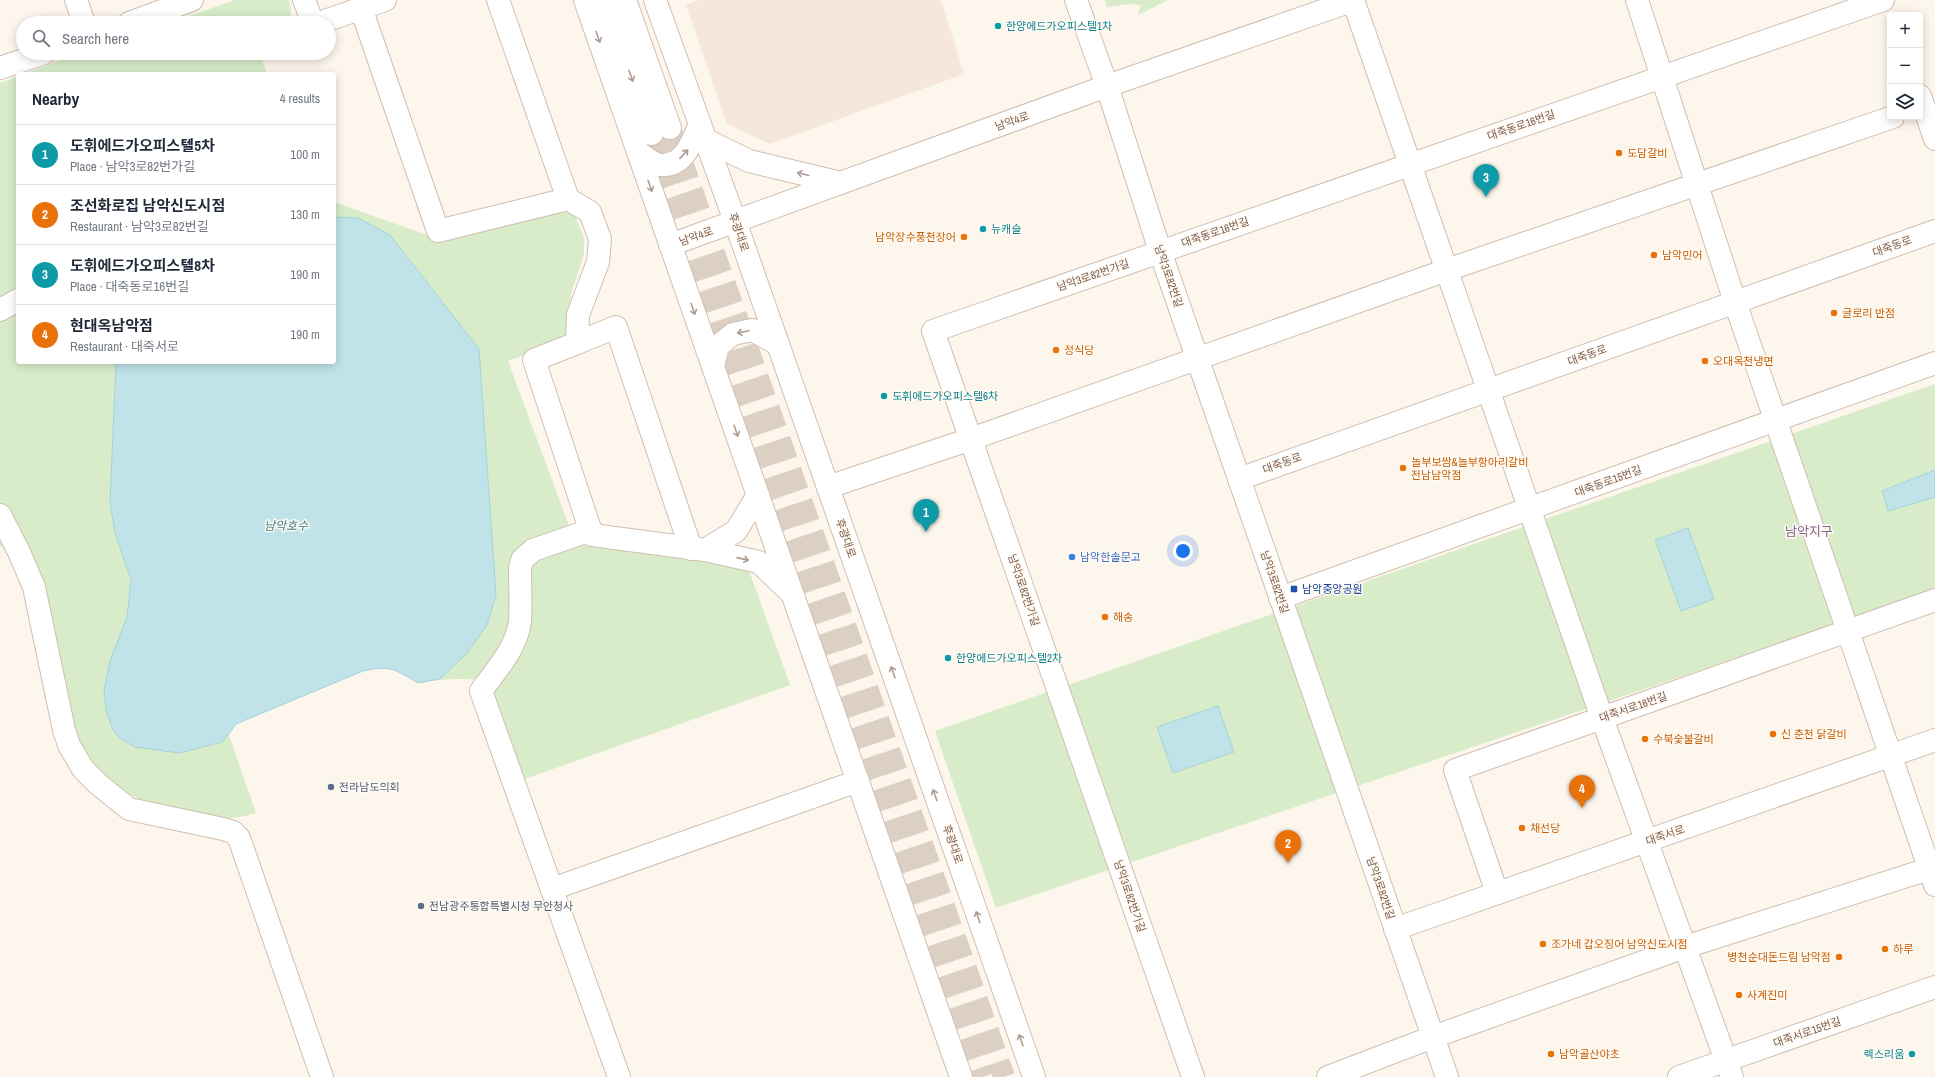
<!DOCTYPE html>
<html lang="en">
<head>
<meta charset="utf-8">
<style>
	:root { --surface:#fff; --page:#f2f2f3; --text:#1f2937; --muted:#747a83; --line:#e0e1e3; --accent:#ea580c }
	body { margin:0; font-family:"Archivo Narrow","Noto Sans KR",sans-serif; background:var(--page); color:var(--text) }
	.controls { position:absolute; right:12px; top:12px; display:grid; overflow:hidden; border-radius:4px; box-shadow:0 2px 10px #0003 }
	.controls button { width:36px; height:36px; display:grid; place-items:center; padding:0; border:0; border-bottom:1px solid var(--line); background:var(--surface); color:var(--text); font:20px sans-serif }
	.you { position:absolute; left:1183px; top:551px; width:14px; height:14px; margin:-10px; border:3px solid #fff; border-radius:50%; background:#1a73e8; box-shadow:0 0 0 6px #1a73e833 }
	.badge { display:grid; place-items:center; width:26px; height:26px; border-radius:50%; background:var(--accent); color:#fff; font-size:13px; font-weight:700 }
	.pin { position:absolute; translate:-50% -33px; filter:drop-shadow(0 1px 2px #0008) }
	.pin::after { content:''; position:absolute; top:21px; width:14px; height:12px; background:inherit; clip-path:polygon(0 0,100% 0,50% 100%) }
	.list { margin:0; padding:0; list-style:none }
	h2 { display:flex; justify-content:space-between; align-items:center; height:52px; margin:0; padding:0 16px; font-size:17px }
	h2 small { font-size:13px; font-weight:400; color:var(--muted) }
	.list li { display:grid; grid-template-columns:26px 1fr auto; gap:12px; align-items:center; box-sizing:border-box; height:60px; padding:0 16px; border-top:1px solid var(--line) }
	.list b { display:block; font-size:15px; white-space:nowrap }
	.list p { margin:0; font-size:13px; white-space:nowrap; color:var(--muted) }
	.list em { font-size:13px; font-style:normal; color:var(--muted) }
	.icon { flex:none; width:22px; height:22px; fill:none; stroke:currentColor; stroke-width:2; stroke-linecap:round; stroke-linejoin:round }
	.map { position:relative; flex:none; width:1935px; height:1077px; overflow:hidden }
	.search { position:absolute; background:var(--surface); box-shadow:0 2px 10px #0003; left:16px; top:16px; width:320px; height:44px; display:flex; align-items:center; gap:10px; box-sizing:border-box; padding:0 14px; border-radius:22px; color:var(--muted); font-size:15px }
	.panel { position:absolute; background:var(--surface); box-shadow:0 2px 10px #0003; left:16px; top:72px; width:320px; height:292px; border-radius:4px }
	.map>svg:first-child { display:block }
</style>
</head>
<body>
<div class="map">
<svg width="1935" height="1077" viewBox="0 0 1935 1077">
	<rect width="100%" height="100%" fill="#fdf6ec"/>
	<path fill="#f5e8da" d="M699,0H941L964,74L770,144L727,124L686,5Z"/>
	<g fill="#d8ecc9">
		<path d="M235,0H289C291,8 293,17 286,23H168Z"/>
		<path d="M1105,0H1168L1138,15L1141,5L1131,4L1107,7Z"/>
		<path d="M80,53H260L267,74H23Z"/>
		<path d="M18,76V362H334V202L430,236L567,207L573,210L584,238V254L571,294L565,340L508,361L575,542L714,560L748,568L790,685L522,780L481,681C464,677 435,680 418,683C394,668 391,665 363,671L236,724L229,735L256,813C248,815 238,818 229,818C202,818 158,809 133,796C115,787 97,766 83,751L11,547L0,546V83Z"/>
		<path d="M1935,384V591L996,908L935,731Z"/>
	</g>
	<g fill="#bfe3e8" stroke="#a5d3da">
		<path d="M334,217L358,218L390,235L479,349L496,595L487,625L468,652L440,679L418,683C394,669 391,665 363,671L236,724L222,742L179,753L135,747L119,738L113,730L106,710L104,691L110,661L127,617L131,580L115,533L110,503L116,362H334Z"/>
		<path d="M1935,470V497L1888,511L1882,491Z"/>
		<path d="M1688,528L1714,599L1681,611L1655,540Z"/>
		<path d="M1218,706L1234,752L1173,773L1157,727Z"/>
	</g>
	<g fill="none" stroke-linecap="round" stroke-linejoin="round">
		<g stroke="#dcd0c4" stroke-width="22" stroke-dasharray="22 11" stroke-linecap="butt">
			<path d="M670,128L1004,1077"/>
			<path d="M652,134L983,1077"/>
		</g>
		<defs>
			<g id="minor">
				<path d="M76,0L84,23"/>
				<path d="M304,0L313,23"/>
				<path d="M498,0L568,199"/>
				<path d="M585,0L961,1077"/>
				<path d="M604,0L652,134"/>
				<path d="M625,0L670,128"/>
				<path d="M655,0L735,221L1034,1077"/>
				<path d="M1076,0L1107,86L1160,251L1447,1077"/>
				<path d="M1353,0L1602,718L1732,1077"/>
				<path d="M1637,0L1735,302L1935,885"/>
				<path d="M361,8L438,231L568,199L590,212L600,239L598,262L578,315L577,343L534,360L592,535L705,550L759,562L790,592"/>
				<path d="M129,23L192,0"/>
				<path d="M319,23L385,0"/>
				<path d="M0,68L44,53"/>
				<path d="M1920,96L1935,139"/>
				<path d="M706,140L749,161L841,183"/>
				<path d="M638,152C644,156 653,164 660,165C684,167 692,142 700,124"/>
				<path d="M670,245L1107,86L1354,0"/>
				<path d="M0,310L18,300"/>
				<path d="M577,343L616,327L691,549"/>
				<path d="M713,366L718,346L733,334L752,330L778,344"/>
				<path d="M1239,479L1935,231"/>
				<path d="M828,487L971,439L1447,270L1893,117"/>
				<path d="M0,515L19,552L34,587L64,730L69,745L83,769L98,784L129,809L223,829L233,832L239,838L322,1077"/>
				<path d="M591,530L533,550L522,560L520,569C520,586 521,604 520,621C517,648 496,670 481,691L619,1077"/>
				<path d="M705,550L736,531L758,495"/>
				<path d="M1280,598L1935,363"/>
				<path d="M552,889L858,781"/>
				<path d="M1497,893L1455,770L1935,600"/>
				<path d="M1395,929L1935,740"/>
				<path d="M1193,1077L933,331L1883,0"/>
				<path d="M1328,1077L1433,1037L1685,947L1935,867"/>
				<path d="M1679,1077L1935,987"/>
			</g>
		</defs>
		<use href="#minor" stroke="#d1beb0" stroke-width="24"/>
		<use href="#minor" stroke="#fff" stroke-width="22"/>
	</g>
	<defs><path id="oneway-shaft" d="M-6 0H5M1.5-3L5.5 0L1.5 3" fill="none" stroke-width="1.6" stroke-linecap="round" stroke-linejoin="round"/></defs>
	<g stroke="#af9d94">
		<use href="#oneway-shaft" transform="translate(598 37) rotate(71)"/>
		<use href="#oneway-shaft" transform="translate(631 76) rotate(70)"/>
		<use href="#oneway-shaft" transform="translate(684 154) rotate(-47)"/>
		<use href="#oneway-shaft" transform="translate(803 174) rotate(-166)"/>
		<use href="#oneway-shaft" transform="translate(650 186) rotate(71)"/>
		<use href="#oneway-shaft" transform="translate(693 309) rotate(71)"/>
		<use href="#oneway-shaft" transform="translate(743 332) rotate(168)"/>
		<use href="#oneway-shaft" transform="translate(736 431) rotate(71)"/>
		<use href="#oneway-shaft" transform="translate(743 559) rotate(13)"/>
		<use href="#oneway-shaft" transform="translate(893 672) rotate(-109)"/>
		<use href="#oneway-shaft" transform="translate(935 795) rotate(-109)"/>
		<use href="#oneway-shaft" transform="translate(978 917) rotate(-109)"/>
		<use href="#oneway-shaft" transform="translate(1021 1040) rotate(-109)"/>
	</g>
	<g fill="#0f9aa8" stroke="#fffaf3" stroke-width="1.5">
		<circle cx="998" cy="26" r="4"/>
		<circle cx="983" cy="229" r="4"/>
		<circle cx="884" cy="396" r="4"/>
		<circle cx="948" cy="658" r="4"/>
		<circle cx="1912" cy="1054" r="4"/>
	</g>
	<g fill="#e8710a" stroke="#fffaf3" stroke-width="1.5">
		<circle cx="1619" cy="153" r="4"/>
		<circle cx="964" cy="237" r="4"/>
		<circle cx="1654" cy="255" r="4"/>
		<circle cx="1834" cy="313" r="4"/>
		<circle cx="1056" cy="350" r="4"/>
		<circle cx="1705" cy="361" r="4"/>
		<circle cx="1403" cy="468" r="4"/>
		<circle cx="1105" cy="617" r="4"/>
		<circle cx="1773" cy="734" r="4"/>
		<circle cx="1645" cy="739" r="4"/>
		<circle cx="1522" cy="828" r="4"/>
		<circle cx="1543" cy="944" r="4"/>
		<circle cx="1885" cy="949" r="4"/>
		<circle cx="1839" cy="957" r="4"/>
		<circle cx="1739" cy="995" r="4"/>
		<circle cx="1551" cy="1054" r="4"/>
	</g>
	<circle fill="#3f7fe0" stroke="#fffaf3" stroke-width="1.5" cx="1072" cy="557" r="4"/>
	<rect fill="#1a4fb4" stroke="#fffaf3" stroke-width="1.5" x="1290" y="585" width="8" height="8" rx="2"/>
	<g fill="#5c6f8a" stroke="#fffaf3" stroke-width="1.5">
		<circle cx="331" cy="787" r="4"/>
		<circle cx="421" cy="906" r="4"/>
	</g>
	<g text-anchor="middle" dominant-baseline="central" stroke-width="3" stroke-linejoin="round" paint-order="stroke">
		<g font-size="11" fill="#0d838f" stroke="#fffaf3" text-anchor="start">
			<text x="1006" y="26">한양에드가오피스텔1차</text>
			<text x="991" y="229">뉴캐슬</text>
			<text x="892" y="396">도휘에드가오피스텔6차</text>
			<text x="956" y="658">한양에드가오피스텔2차</text>
			<text x="1904" y="1054" text-anchor="end">렉스리움</text>
		</g>
		<g font-size="11" fill="#7a5c4d" stroke="#fffaf3">
			<text transform="translate(1012 121) rotate(-20)">남악4로</text>
			<text transform="translate(1521 125) rotate(-19)">대죽동로16번길</text>
			<text transform="translate(739 232) rotate(71)">후광대로</text>
			<text transform="translate(1215 232) rotate(-19)">대죽동로16번길</text>
			<text transform="translate(696 236) rotate(-20)">남악4로</text>
			<text transform="translate(1892 246) rotate(-20)">대죽동로</text>
			<text transform="translate(1093 275) rotate(-19)">남악3로82번가길</text>
			<text transform="translate(1169 276) rotate(71)">남악3로82번길</text>
			<text transform="translate(1587 355) rotate(-20)">대죽동로</text>
			<text transform="translate(1282 463) rotate(-20)">대죽동로</text>
			<text transform="translate(1608 481) rotate(-20)">대죽동로15번길</text>
			<text transform="translate(846 538) rotate(71)">후광대로</text>
			<text transform="translate(1275 582) rotate(71)">남악3로82번길</text>
			<text transform="translate(1024 590) rotate(71)">남악3로82번가길</text>
			<text transform="translate(1633 707) rotate(-19)">대죽서로16번길</text>
			<text transform="translate(1665 835) rotate(-19)">대죽서로</text>
			<text transform="translate(953 844) rotate(71)">후광대로</text>
			<text transform="translate(1381 888) rotate(71)">남악3로82번길</text>
			<text transform="translate(1130 896) rotate(71)">남악3로82번가길</text>
			<text transform="translate(1807 1032) rotate(-19)">대죽서로15번길</text>
		</g>
		<g font-size="11" fill="#c56008" stroke="#fffaf3" text-anchor="start">
			<text x="1627" y="153">도담갈비</text>
			<text x="956" y="237" text-anchor="end">남악장수풍천장어</text>
			<text x="1662" y="255">남악민어</text>
			<text x="1842" y="313">글로리 반점</text>
			<text x="1064" y="350">정식당</text>
			<text x="1713" y="361">오대옥천냉면</text>
			<text x="1411" y="462">놀부보쌈&amp;놀부항아리갈비<tspan x="1411" dy="13">전남남악점</tspan></text>
			<text x="1113" y="617">해송</text>
			<text x="1781" y="734">신 춘천 닭갈비</text>
			<text x="1653" y="739">수북숯불갈비</text>
			<text x="1530" y="828">채선당</text>
			<text x="1551" y="944">조가네 갑오징어 남악신도시점</text>
			<text x="1893" y="949">하루</text>
			<text x="1831" y="957" text-anchor="end">병천순대돈드림 남악점</text>
			<text x="1747" y="995">사계진미</text>
			<text x="1559" y="1054">남악골산야초</text>
		</g>
		<g font-size="11" fill="#366cbe" stroke="#fffaf3" text-anchor="start">
			<text x="1080" y="557">남악한솔문고</text>
		</g>
		<g font-size="11" fill="#164399" stroke="#fffaf3" text-anchor="start">
			<text x="1302" y="589">남악중앙공원</text>
		</g>
		<g font-size="11" fill="#4e5e75" stroke="#fffaf3" text-anchor="start">
			<text x="339" y="787">전라남도의회</text>
			<text x="429" y="906">전남광주통합특별시청 무안청사</text>
		</g>
		<g font-size="12" font-style="italic" fill="#437c86" stroke="#fffaf3">
			<text x="286" y="526">남악호수</text>
		</g>
		<g font-size="13" fill="#846695" stroke="#fffaf3">
			<text x="1809" y="531">남악지구</text>
		</g>
	</g>
</svg>
<div class="controls">
<button>+</button>
<button>−</button>
<button><svg class="icon" aria-label="layers" viewBox="0 0 24 24"><path d="M12 4l9 5-9 5-9-5zM3 14l9 5 9-5"/></svg></button>
</div>
<div class="you"></div>
<div class="pin badge" style="left:926px;top:532px;background:#0f9aa8">1</div>
<div class="pin badge" style="left:1288px;top:863px;background:#e8710a">2</div>
<div class="pin badge" style="left:1486px;top:197px;background:#0f9aa8">3</div>
<div class="pin badge" style="left:1582px;top:808px;background:#e8710a">4</div>
<div class="search"><svg class="icon" aria-label="search" viewBox="0 0 24 24"><circle cx="10" cy="10" r="6"/><path d="M15 15l6 6"/></svg>Search here</div>
<section class="panel">
<h2>Nearby<small>4 results</small></h2>
<ul class="list">
<li><span class="badge" style="background:#0f9aa8">1</span><div><b>도휘에드가오피스텔5차</b><p>Place · 남악3로82번가길</p></div><em>100 m</em></li>
<li><span class="badge" style="background:#e8710a">2</span><div><b>조선화로집 남악신도시점</b><p>Restaurant · 남악3로82번길</p></div><em>130 m</em></li>
<li><span class="badge" style="background:#0f9aa8">3</span><div><b>도휘에드가오피스텔8차</b><p>Place · 대죽동로16번길</p></div><em>190 m</em></li>
<li><span class="badge" style="background:#e8710a">4</span><div><b>현대옥남악점</b><p>Restaurant · 대죽서로</p></div><em>190 m</em></li>
</ul>
</section>
</div>
</body>
</html>
